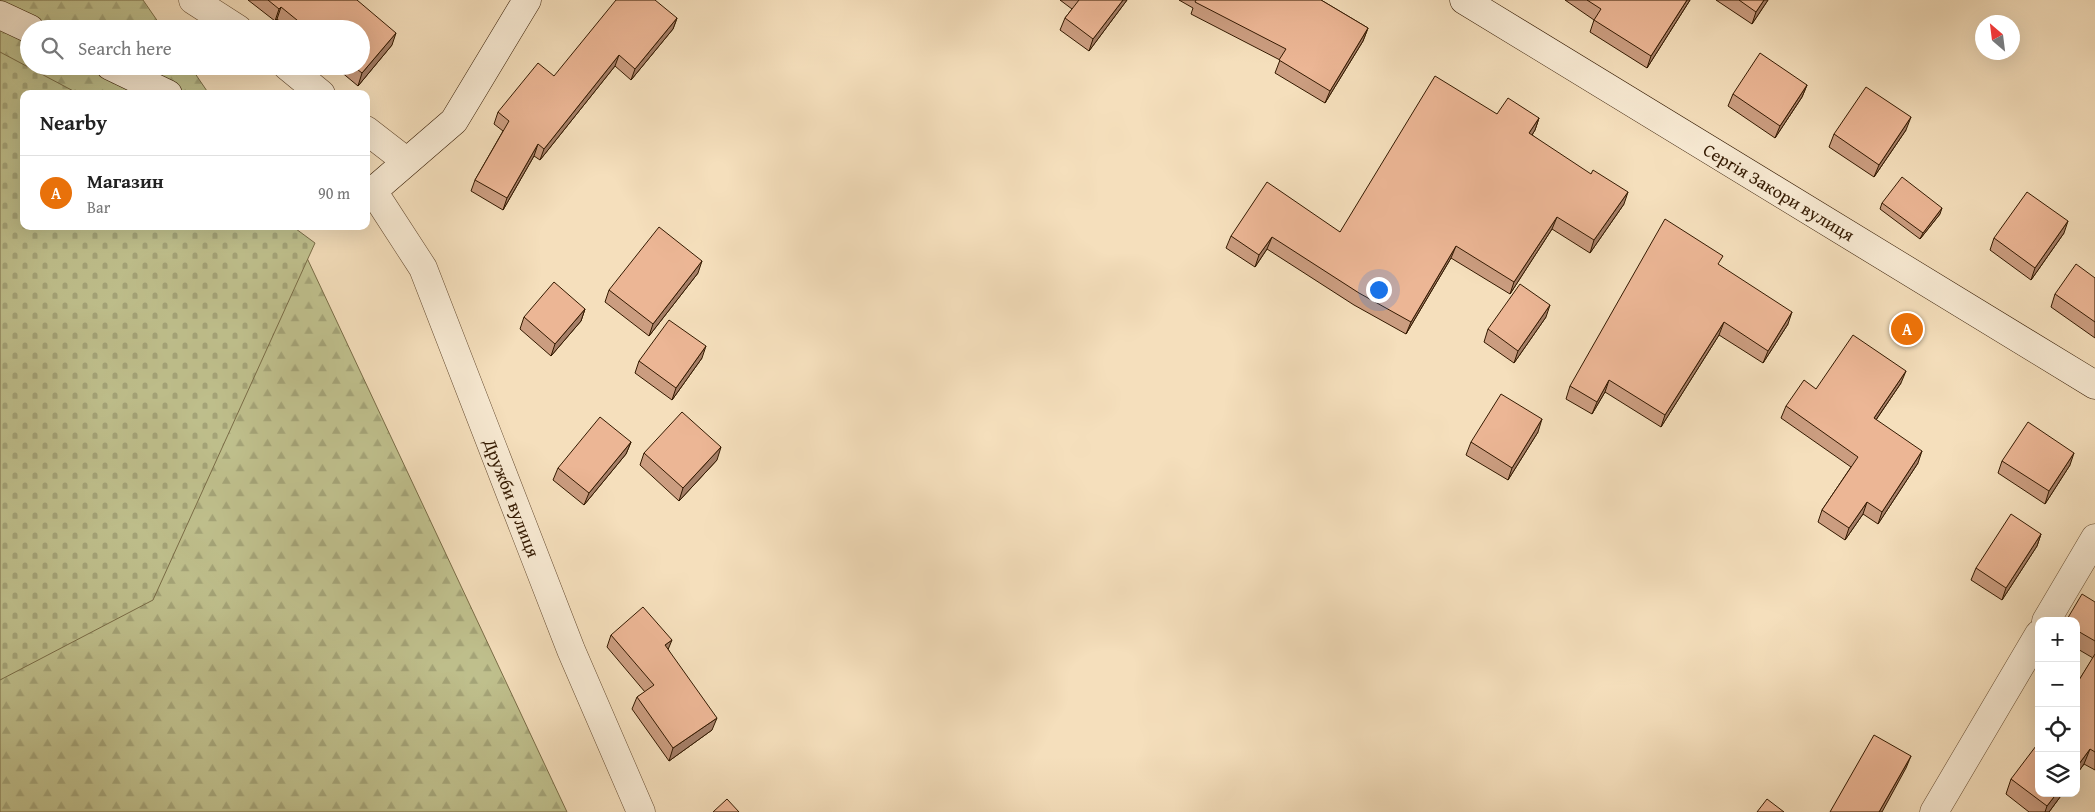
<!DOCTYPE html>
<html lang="en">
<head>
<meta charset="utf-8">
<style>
	:root { --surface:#fff; --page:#f2f2f2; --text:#222; --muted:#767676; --line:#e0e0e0; --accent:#0b8043 }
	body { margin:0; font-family:"Gentium Book Plus",serif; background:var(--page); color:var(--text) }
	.controls { position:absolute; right:15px; bottom:15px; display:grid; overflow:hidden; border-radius:10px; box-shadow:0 5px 20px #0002 }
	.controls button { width:45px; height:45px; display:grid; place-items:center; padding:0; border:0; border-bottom:1px solid var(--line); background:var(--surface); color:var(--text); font:25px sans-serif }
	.compass { position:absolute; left:1975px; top:15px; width:45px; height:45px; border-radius:50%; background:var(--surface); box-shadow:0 5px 20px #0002; rotate:332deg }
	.you { position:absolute; left:1378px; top:289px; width:18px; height:18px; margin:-12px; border:4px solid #fff; border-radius:50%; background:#1a73e8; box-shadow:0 0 0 8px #1a73e833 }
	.badge { display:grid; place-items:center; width:32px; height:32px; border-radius:50%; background:var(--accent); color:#fff; font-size:16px; font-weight:700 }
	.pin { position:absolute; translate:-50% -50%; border:2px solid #fff; box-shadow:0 1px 5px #0006 }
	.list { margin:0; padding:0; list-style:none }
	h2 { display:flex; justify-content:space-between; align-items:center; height:65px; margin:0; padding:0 20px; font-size:21px }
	h2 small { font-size:16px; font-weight:400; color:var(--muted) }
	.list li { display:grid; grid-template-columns:32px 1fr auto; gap:15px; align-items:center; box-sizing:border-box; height:75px; padding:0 20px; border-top:1px solid var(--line) }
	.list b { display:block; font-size:19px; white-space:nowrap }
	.list p { margin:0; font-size:16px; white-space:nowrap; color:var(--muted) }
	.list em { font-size:16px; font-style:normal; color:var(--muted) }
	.icon { flex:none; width:28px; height:28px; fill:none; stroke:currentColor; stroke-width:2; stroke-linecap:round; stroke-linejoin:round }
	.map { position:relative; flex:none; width:2095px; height:812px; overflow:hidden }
	.search { position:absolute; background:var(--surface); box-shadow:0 5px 20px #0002; left:20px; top:20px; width:350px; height:55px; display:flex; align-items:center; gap:12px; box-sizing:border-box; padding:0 18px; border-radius:28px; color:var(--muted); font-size:19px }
	.panel { position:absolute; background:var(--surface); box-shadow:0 5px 20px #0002; left:20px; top:90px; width:350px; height:140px; border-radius:10px }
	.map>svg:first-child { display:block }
</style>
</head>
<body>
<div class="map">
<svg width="2095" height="812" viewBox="0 0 2095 812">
	<defs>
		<pattern id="forest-firs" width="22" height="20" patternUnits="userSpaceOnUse" patternTransform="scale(1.25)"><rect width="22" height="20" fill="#c0c18e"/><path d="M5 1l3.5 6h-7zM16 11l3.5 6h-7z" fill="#a5a579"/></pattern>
		<pattern id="cemetery-stones" width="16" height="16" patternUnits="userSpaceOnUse" patternTransform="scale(1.25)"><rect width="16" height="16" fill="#c0c18e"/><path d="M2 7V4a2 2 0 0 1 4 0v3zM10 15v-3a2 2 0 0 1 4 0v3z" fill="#a5a579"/></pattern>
	</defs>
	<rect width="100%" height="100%" fill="#f5dfbc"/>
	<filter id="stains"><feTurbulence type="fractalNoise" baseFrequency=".004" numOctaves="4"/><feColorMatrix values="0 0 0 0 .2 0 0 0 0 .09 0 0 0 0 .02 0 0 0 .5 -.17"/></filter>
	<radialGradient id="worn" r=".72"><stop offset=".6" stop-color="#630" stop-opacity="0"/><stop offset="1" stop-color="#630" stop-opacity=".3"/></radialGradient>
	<path fill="url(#forest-firs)" stroke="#7a6d47" d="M0,0H143L163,29H29V66H190L209,94H24V226H292L567,812H0Z"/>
	<path fill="url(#cemetery-stones)" stroke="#7a6d47" d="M0,52L79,94H24V226H292L315,243L153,600L0,680Z"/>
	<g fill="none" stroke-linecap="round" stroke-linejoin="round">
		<defs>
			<g id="street">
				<path d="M193,0L238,29"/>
				<path d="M287,66L321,94"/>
				<path d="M366,130L406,161"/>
				<path d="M373,191L423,268L571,650L641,812"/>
				<path d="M2046,621L2095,538"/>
				<path d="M1934,812L2039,634"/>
			</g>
			<g id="secondary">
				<path d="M1464,0L2095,385"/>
				<path d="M0,15L30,29"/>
				<path d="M110,66L168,94"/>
				<path d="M366,188L373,191L454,121L527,0"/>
			</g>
		</defs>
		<use href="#street" stroke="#644a2f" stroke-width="29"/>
		<use href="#secondary" stroke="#331900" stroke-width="29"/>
		<use href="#street" stroke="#f8ead3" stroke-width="28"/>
		<use href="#secondary" stroke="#f8ead3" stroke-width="28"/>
	</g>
	<g fill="#cb9d80" stroke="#331900">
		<path d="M248,0H357L392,45L358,86L334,66H361V29H289L277,19L275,21Z"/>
		<path d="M1060,0H1127L1089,51L1060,30L1065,18L1072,9Z"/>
		<path d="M1179,0H1321L1368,28L1363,41L1325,103L1275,73L1280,60L1191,14L1193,8Z"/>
		<path d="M1565,0H1690L1647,68L1590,32L1594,20Z"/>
		<path d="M1716,0H1768L1752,24Z"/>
		<path d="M677,18L673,29L631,80L615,66L540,160L534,156L503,210L471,191L475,180L503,131L494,124L498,112Z"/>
		<path d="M1807,85L1802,97L1775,138L1728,106L1733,94Z"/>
		<path d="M1497,114L1539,118L1535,130L1532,135L1624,204L1590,253L1552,229L1510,294L1451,258L1406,334L1354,305L1267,249L1255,267L1226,248L1231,236L1340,232Z"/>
		<path d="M1906,130L1874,177L1829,147L1834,134Z"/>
		<path d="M1882,203L1940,214L1920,239L1880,209Z"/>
		<path d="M2064,233L2031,280L1990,250L1994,238Z"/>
		<path d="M1720,266L1788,324L1763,363L1719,335L1661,427L1605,392L1592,414L1566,399L1570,386Z"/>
		<path d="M698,273L649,336L605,302L609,290Z"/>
		<path d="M2095,278V338L2051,307L2055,294Z"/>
		<path d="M585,309L581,321L551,356L520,329L524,317Z"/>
		<path d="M1546,317L1514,363L1484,342L1488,329Z"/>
		<path d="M702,358L672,400L635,373L639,361Z"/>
		<path d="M1901,383L1876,420L1918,463L1878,524L1863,514L1845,540L1818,522L1822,510L1851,467L1781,418L1786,406L1816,389Z"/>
		<path d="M1538,432L1508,480L1466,455L1471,442Z"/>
		<path d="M631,442L626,454L584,505L553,480L558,468Z"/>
		<path d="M644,453L717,460L679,501L640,465Z"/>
		<path d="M2002,461L2070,465L2045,504L1998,473Z"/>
		<path d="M2041,534L2037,546L2002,600L1971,580L1976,568Z"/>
		<path d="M2095,602V770L2084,764L2076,775V685L2093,658L2076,648V621Z"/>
		<path d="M611,635L668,649L712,730L669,761L632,709L637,697L645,692L607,647Z"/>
		<path d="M2011,779L2039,793H2063L2049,812H2029L2006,794Z"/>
	</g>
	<g fill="#a57f68" stroke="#331900">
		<path d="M1123,0H1127L1089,51L1093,39Z"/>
		<path d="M1687,0H1690L1647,68L1651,56Z"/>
		<path d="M1764,0H1768L1752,24L1756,12Z"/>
		<path d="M281,7L277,19L275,21L279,9Z"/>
		<path d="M677,18L673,29L631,80L635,69Z"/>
		<path d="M1368,28L1363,41L1325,103L1330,91Z"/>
		<path d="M396,33L392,45L358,86L362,73Z"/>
		<path d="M619,55L615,66L540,160L544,149Z"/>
		<path d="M1807,85L1802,97L1775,138L1780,126Z"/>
		<path d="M1911,117L1906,130L1874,177L1879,165Z"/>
		<path d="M1539,118L1535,130L1525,146L1529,133Z"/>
		<path d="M538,144L534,156L503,210L507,198Z"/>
		<path d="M1628,192L1624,204L1590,253L1594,240Z"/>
		<path d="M1942,208L1940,214L1920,239L1923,233Z"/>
		<path d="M1557,217L1552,229L1510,294L1514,282Z"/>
		<path d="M2068,221L2064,233L2031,280L2035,268Z"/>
		<path d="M1272,237L1267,249L1255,267L1259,255Z"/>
		<path d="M1456,246L1451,258L1406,334L1411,322Z"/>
		<path d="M702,261L698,273L649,336L653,324Z"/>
		<path d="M1550,305L1546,317L1514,363L1518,351Z"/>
		<path d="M585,309L581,321L551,356L555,344Z"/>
		<path d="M1792,312L1788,324L1763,363L1768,351Z"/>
		<path d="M1724,322L1719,335L1661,427L1665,415Z"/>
		<path d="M706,346L702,358L672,400L676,388Z"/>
		<path d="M1906,371L1901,383L1869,430L1874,418Z"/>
		<path d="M1609,380L1605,392L1592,414L1597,402Z"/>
		<path d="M1542,419L1538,432L1508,480L1512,468Z"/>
		<path d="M631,442L626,454L584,505L589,493Z"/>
		<path d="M721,447L717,460L679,501L683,488Z"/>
		<path d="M1922,451L1918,463L1878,524L1882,512Z"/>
		<path d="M2074,453L2070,465L2045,504L2049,491Z"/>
		<path d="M1867,502L1863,514L1845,540L1849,528Z"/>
		<path d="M2041,534L2037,546L2002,600L2006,588Z"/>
		<path d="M672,640L667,652L665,645Z"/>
		<path d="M717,718L712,730L669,761L673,748Z"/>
		<path d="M2090,749L2084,764L2076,775V768Z"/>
		<path d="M1911,756L1906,768L1882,812H1879Z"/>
		<path d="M2057,793H2063L2049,812H2045L2047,806Z"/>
	</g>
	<g fill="#ecb695" stroke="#331900">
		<path d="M268,0H357L396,33L362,73L353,66H361V29H308L281,7L279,9Z"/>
		<path d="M616,0H655L677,18L635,69L619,55L544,149L538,144L507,198L475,180L509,121L498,112L538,63L554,76Z"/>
		<path d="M1079,0H1123L1093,39L1065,18Z"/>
		<path d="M1196,0H1321L1368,28L1330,91L1279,60L1286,49L1195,2Z"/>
		<path d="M1587,0H1687L1651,56L1594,20L1601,9Z"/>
		<path d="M1739,0H1764L1756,12Z"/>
		<path d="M1760,53L1807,85L1780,126L1733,94Z"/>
		<path d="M1435,76L1497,114L1508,98L1539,118L1529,133L1591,174L1593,170L1628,192L1594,240L1557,217L1514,282L1456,246L1411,322L1359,293L1272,237L1259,255L1231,236L1267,182L1340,232Z"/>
		<path d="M1866,87L1911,117L1879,165L1834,134Z"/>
		<path d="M1902,177L1942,208L1923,233L1882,203Z"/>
		<path d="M2027,192L2068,221L2035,268L1994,238Z"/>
		<path d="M1665,219L1723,256L1718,264L1792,312L1768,351L1724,322L1665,415L1609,380L1597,402L1570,386Z"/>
		<path d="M659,227L702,261L653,324L609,290Z"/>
		<path d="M2076,264L2095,278V322L2055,294Z"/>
		<path d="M554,282L585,309L555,344L524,317Z"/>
		<path d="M1520,284L1550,305L1518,351L1488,329Z"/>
		<path d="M669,320L706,346L676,388L639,361Z"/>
		<path d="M1853,335L1906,371L1874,418L1922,451L1882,512L1867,502L1849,528L1822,510L1858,457L1786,406L1804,380L1816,389Z"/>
		<path d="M1501,394L1542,419L1512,468L1471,442Z"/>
		<path d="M682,412L721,447L683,488L644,453Z"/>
		<path d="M600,417L631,442L589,493L558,468Z"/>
		<path d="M2028,422L2074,453L2049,491L2002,461Z"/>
		<path d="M2011,514L2041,534L2006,588L1976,568Z"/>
		<path d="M2082,594L2095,602V641L2076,630V621H2066Z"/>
		<path d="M643,607L672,640L665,645L717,718L673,748L637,697L654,685L611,635Z"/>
		<path d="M2095,654V752L2090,749L2076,768V685Z"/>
		<path d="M1874,735L1911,756L1879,812H1830Z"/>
		<path d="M2039,742V793H2057L2047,806L2011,779Z"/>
		<path d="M727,799L739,812H713Z"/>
		<path d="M1767,799L1784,812H1757Z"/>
	</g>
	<g text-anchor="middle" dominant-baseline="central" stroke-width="4.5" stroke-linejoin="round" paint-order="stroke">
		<g font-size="18" fill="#331900" stroke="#f8ead3">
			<text transform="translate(1779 192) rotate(31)">Сергія Закори вулиця</text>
			<text transform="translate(512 498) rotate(69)">Дружби вулиця</text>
		</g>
	</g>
	<rect width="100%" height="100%" filter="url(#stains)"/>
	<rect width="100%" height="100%" fill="url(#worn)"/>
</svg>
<div class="controls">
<button>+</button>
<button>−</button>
<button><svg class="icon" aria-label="locate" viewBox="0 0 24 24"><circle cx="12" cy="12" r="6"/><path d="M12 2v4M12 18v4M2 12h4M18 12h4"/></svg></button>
<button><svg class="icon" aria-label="layers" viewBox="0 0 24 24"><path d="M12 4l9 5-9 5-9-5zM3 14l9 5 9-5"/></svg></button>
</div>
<svg class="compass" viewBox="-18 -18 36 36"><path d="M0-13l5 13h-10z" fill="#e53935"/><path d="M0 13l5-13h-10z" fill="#767676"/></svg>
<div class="you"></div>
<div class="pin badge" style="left:1907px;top:329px;background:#e8710a">A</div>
<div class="search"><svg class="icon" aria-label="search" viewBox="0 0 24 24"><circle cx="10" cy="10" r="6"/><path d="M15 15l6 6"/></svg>Search here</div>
<section class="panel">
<h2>Nearby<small></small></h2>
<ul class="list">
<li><span class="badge" style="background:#e8710a">A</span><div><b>Магазин</b><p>Bar</p></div><em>90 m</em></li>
</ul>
</section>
</div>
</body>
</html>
